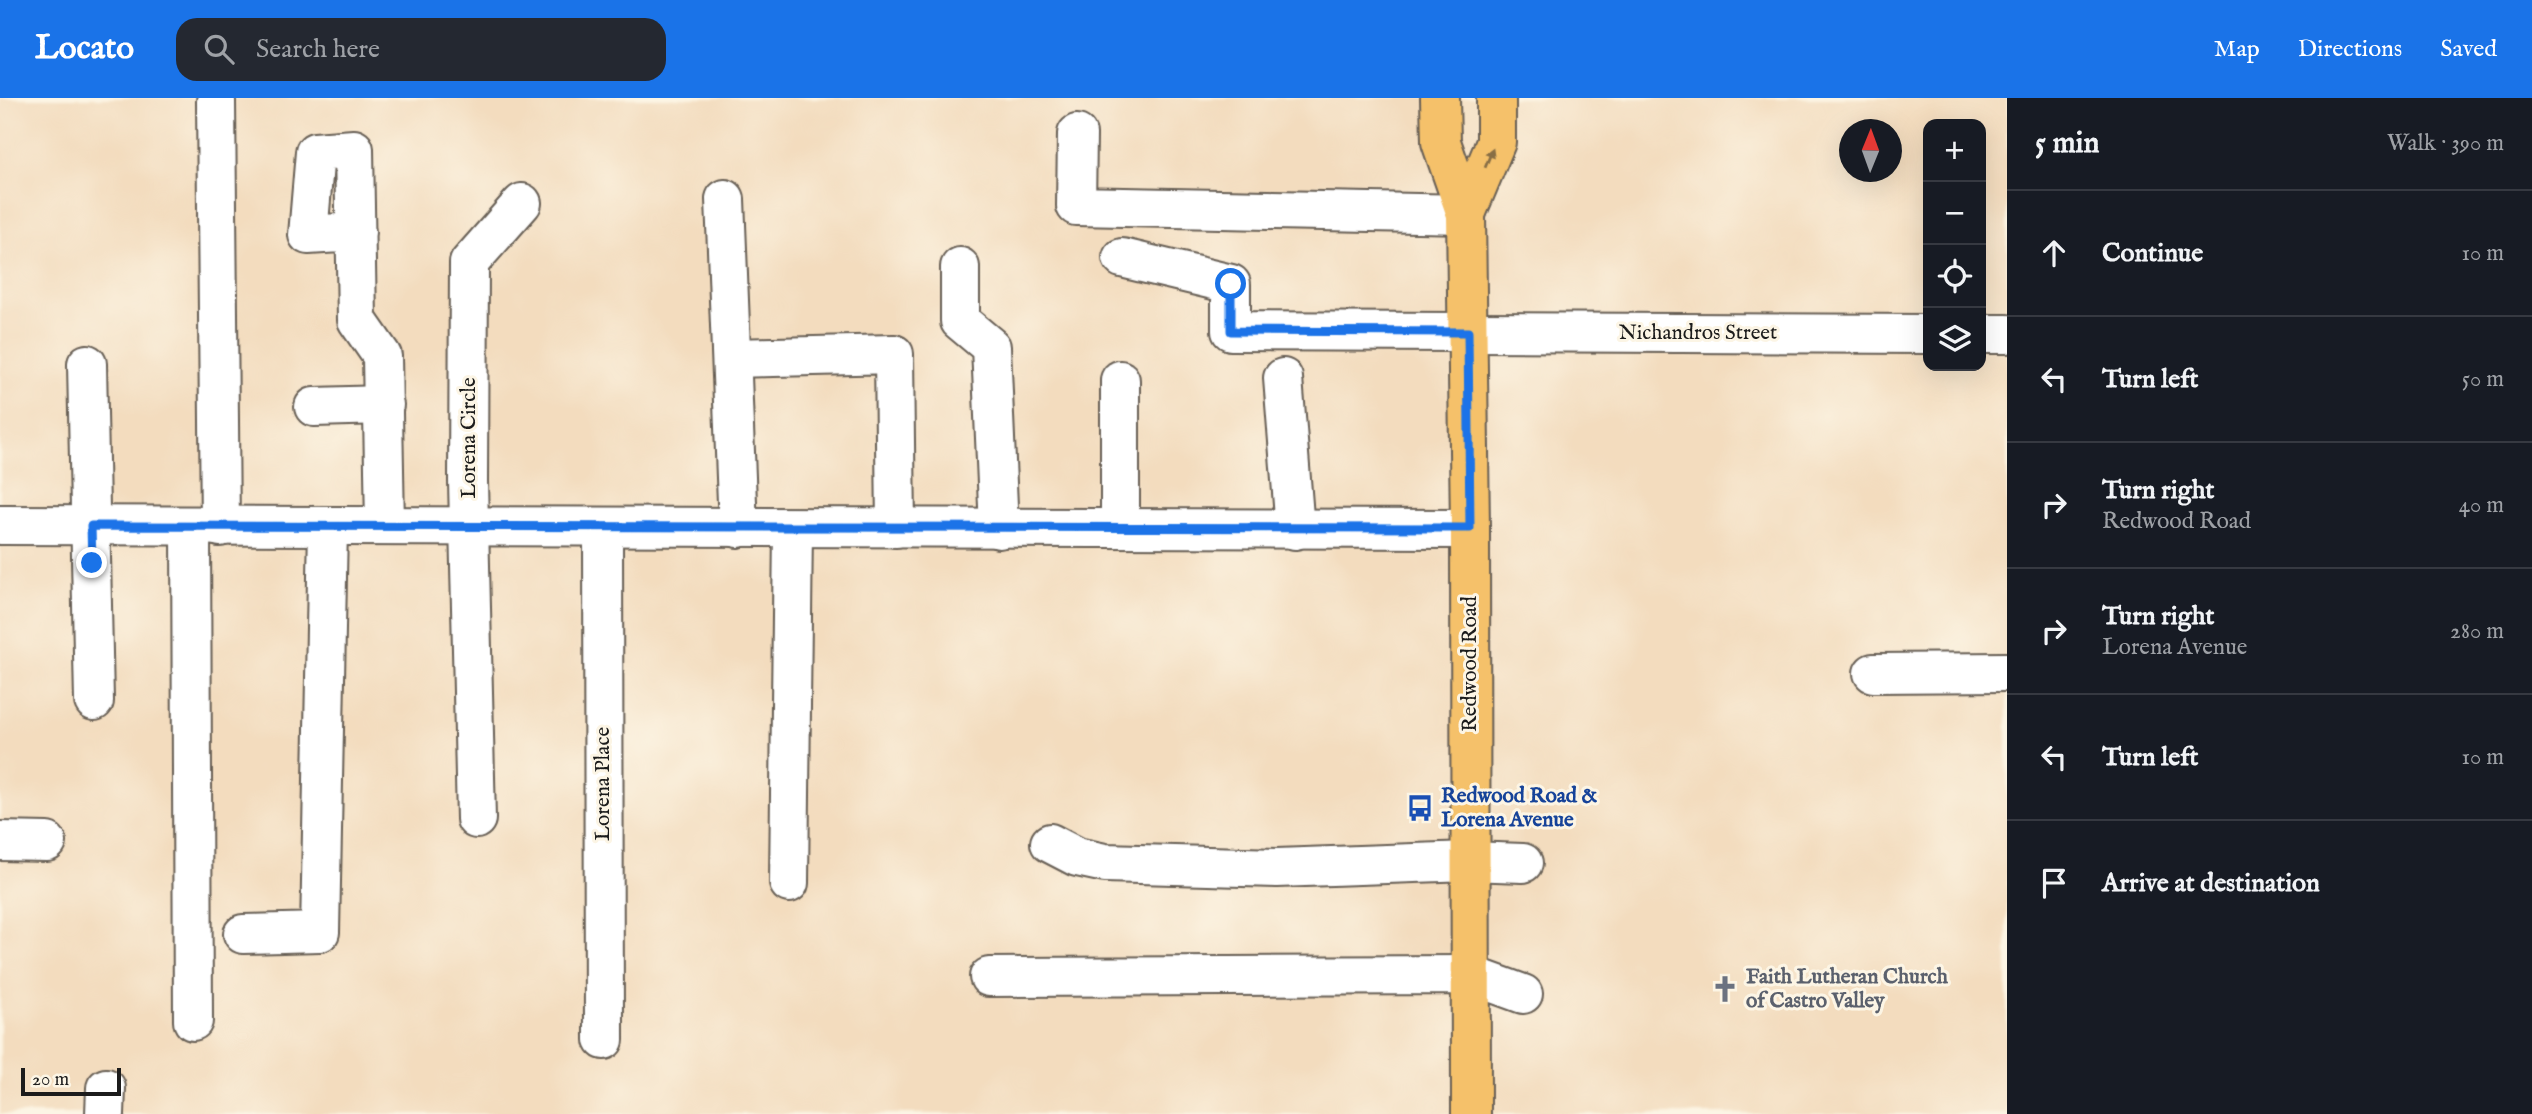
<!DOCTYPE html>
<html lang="en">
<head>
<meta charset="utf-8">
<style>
	:root { --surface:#171b24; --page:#242831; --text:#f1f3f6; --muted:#9ea1a6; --line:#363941; --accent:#1a73e8 }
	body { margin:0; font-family:"IM FELL English",serif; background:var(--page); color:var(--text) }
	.controls { position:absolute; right:21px; top:21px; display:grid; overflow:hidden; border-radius:14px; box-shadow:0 7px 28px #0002 }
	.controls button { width:63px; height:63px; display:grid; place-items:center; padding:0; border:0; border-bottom:2px solid var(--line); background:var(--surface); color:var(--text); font:35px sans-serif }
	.compass { position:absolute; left:1839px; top:21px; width:63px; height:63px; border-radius:50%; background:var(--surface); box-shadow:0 7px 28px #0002; rotate:1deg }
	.scale { position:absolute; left:21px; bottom:18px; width:100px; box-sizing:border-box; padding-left:7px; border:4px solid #1c1c1c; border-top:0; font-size:19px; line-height:24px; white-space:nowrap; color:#1c1c1c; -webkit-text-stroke:5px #fcf5e5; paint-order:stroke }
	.stop { position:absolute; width:21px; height:21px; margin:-16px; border:5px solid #1a73e8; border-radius:50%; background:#fff }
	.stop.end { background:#1a73e8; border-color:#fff; box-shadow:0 2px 7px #0008 }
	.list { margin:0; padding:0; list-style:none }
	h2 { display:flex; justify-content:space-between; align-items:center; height:91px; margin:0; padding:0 28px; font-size:30px }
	h2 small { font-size:23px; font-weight:400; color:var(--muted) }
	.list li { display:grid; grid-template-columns:46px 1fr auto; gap:21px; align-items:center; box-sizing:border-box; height:126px; padding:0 28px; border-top:2px solid var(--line) }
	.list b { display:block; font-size:26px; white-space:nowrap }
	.list p { margin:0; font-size:23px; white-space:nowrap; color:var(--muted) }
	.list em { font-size:23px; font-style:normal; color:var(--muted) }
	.icon { flex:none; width:38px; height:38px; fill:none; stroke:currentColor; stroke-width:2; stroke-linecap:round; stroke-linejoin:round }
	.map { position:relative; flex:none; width:2007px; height:1016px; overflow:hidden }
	header { display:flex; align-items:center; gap:42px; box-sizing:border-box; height:98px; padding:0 35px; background:var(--accent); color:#fff }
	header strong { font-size:33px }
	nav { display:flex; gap:38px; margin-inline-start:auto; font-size:24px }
	.search { width:490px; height:63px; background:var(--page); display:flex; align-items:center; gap:18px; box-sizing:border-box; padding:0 24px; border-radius:21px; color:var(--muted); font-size:26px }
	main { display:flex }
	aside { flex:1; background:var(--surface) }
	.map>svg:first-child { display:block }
</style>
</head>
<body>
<header>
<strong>Locato</strong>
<div class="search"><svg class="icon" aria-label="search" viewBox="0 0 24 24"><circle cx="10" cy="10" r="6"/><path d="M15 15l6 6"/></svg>Search here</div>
<nav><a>Map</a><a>Directions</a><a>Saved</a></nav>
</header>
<main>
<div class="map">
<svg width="2007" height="1016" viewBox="0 0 2007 1016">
	<rect width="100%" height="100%" fill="#fcf5e5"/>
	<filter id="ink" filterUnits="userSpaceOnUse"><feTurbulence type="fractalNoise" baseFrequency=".0143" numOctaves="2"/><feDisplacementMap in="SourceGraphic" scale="14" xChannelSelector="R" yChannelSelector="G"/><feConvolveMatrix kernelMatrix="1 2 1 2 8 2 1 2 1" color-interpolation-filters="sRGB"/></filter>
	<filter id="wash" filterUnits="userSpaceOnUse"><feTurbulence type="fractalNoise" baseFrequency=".00686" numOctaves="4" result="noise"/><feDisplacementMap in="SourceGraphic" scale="28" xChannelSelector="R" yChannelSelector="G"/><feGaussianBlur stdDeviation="1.57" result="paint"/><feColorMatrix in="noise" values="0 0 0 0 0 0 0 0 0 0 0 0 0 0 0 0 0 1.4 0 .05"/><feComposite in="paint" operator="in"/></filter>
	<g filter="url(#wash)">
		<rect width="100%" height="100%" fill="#f3dcbe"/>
	</g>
	<g filter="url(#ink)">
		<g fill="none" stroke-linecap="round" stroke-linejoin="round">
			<defs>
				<g id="minor">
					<path d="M216,3L220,429"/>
					<path d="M1077,36L1076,108L1466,116"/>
					<path d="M725,101L738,430"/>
					<path d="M356,134L308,137L315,54L354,51L357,222L382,258L385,428"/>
					<path d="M1122,160L1231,186V233L1928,236"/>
					<path d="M960,169V223L991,249L999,431"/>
					<path d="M1981,236H2007"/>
					<path d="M732,260L894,256L896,430"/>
					<path d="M87,266L94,603"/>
					<path d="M1283,280L1295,432"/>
					<path d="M1120,282V430"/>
					<path d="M314,309L384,307"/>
					<path d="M0,427L1470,431"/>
					<path d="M191,429L193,923"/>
					<path d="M603,430L604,942"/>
					<path d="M1873,575L2007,574"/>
					<path d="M476,721L468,383L469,165L522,105"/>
					<path d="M0,743L47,744"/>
					<path d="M1050,745L1077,759L1105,765L1277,770L1469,763L1523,765"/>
					<path d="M789,785L793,430"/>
					<path d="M243,836L320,834L328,429"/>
					<path d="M989,879L1471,877L1523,896"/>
					<path d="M105,1016L106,990"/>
				</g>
				<g id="major">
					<path d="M1440,0L1441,44L1466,116L1470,431L1471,1016"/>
					<path d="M1466,116L1496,44V0"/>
				</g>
			</defs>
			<use href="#minor" stroke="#675f55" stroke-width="42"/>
			<use href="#major" stroke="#675f55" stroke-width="42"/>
			<use href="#minor" stroke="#fff" stroke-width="38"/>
			<use href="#major" stroke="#f5c16b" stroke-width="38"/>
		</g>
		<defs><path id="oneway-solid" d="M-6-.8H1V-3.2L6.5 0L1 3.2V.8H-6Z" transform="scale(1.75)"/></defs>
		<use fill="#886e44" href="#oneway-solid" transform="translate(1489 60) rotate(-68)"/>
	</g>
	<g fill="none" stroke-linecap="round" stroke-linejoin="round" filter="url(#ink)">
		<path stroke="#1a73e8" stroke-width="9" d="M92,465L91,428L1470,430L1468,234L1231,233V186"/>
	</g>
	<defs>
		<symbol id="bus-bare" viewBox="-9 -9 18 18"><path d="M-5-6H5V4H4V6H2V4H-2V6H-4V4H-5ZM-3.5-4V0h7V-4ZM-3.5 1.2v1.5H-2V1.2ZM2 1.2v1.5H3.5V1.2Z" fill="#1a4fb4" stroke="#fcf5e5" stroke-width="2.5" paint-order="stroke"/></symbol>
		<symbol id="church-bare" viewBox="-9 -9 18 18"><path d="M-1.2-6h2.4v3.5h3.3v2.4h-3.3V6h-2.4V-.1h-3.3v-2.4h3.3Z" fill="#6b7280" stroke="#fcf5e5" stroke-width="2.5" paint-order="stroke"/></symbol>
	</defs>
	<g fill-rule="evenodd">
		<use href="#bus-bare" x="1401" y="691" width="38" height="38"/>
		<use href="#church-bare" x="1706" y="872" width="38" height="38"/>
	</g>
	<g text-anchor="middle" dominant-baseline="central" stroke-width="6" stroke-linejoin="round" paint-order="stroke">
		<g font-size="21" fill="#1c1c1c" stroke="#fcf5e5">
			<text x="1698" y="235">Nichandros Street</text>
			<text transform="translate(469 340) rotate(-90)">Lorena Circle</text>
			<text transform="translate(1470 566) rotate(-90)">Redwood Road</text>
			<text transform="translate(603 686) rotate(-90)">Lorena Place</text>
		</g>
		<g font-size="21" font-weight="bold" fill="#164399" stroke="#fcf5e5" text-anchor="start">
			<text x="1441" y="698">Redwood Road &amp;<tspan x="1441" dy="24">Lorena Avenue</tspan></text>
		</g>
		<g font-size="21" font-weight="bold" fill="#5b616d" stroke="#fcf5e5" text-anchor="start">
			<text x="1746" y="879">Faith Lutheran Church<tspan x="1746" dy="24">of Castro Valley</tspan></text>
		</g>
	</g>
</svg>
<div class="controls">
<button>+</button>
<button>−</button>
<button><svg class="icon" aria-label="locate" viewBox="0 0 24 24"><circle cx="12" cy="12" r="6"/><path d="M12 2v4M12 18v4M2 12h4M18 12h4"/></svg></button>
<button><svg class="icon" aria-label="layers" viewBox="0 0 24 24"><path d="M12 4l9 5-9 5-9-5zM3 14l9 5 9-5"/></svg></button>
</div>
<svg class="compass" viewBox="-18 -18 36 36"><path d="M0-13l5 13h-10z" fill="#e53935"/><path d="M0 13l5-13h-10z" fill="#9ea1a6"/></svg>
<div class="scale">20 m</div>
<div class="stop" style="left:1231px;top:186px"></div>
<div class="stop end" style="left:92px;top:465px"></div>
</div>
<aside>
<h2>5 min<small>Walk · 390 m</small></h2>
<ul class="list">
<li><svg class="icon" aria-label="ahead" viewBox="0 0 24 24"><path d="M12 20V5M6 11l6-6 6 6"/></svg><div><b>Continue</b></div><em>10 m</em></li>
<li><svg class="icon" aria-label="left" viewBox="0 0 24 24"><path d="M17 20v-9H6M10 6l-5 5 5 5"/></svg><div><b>Turn left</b></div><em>50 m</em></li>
<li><svg class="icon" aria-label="right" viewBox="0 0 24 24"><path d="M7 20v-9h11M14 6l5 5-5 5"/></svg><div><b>Turn right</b><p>Redwood Road</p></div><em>40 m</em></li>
<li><svg class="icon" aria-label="right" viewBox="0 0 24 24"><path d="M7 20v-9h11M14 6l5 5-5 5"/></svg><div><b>Turn right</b><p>Lorena Avenue</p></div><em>280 m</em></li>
<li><svg class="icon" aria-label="left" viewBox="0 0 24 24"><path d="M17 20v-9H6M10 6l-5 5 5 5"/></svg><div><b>Turn left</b></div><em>10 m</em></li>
<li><svg class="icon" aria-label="arrive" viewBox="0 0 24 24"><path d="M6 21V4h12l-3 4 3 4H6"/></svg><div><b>Arrive at destination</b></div></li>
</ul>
</aside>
</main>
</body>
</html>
